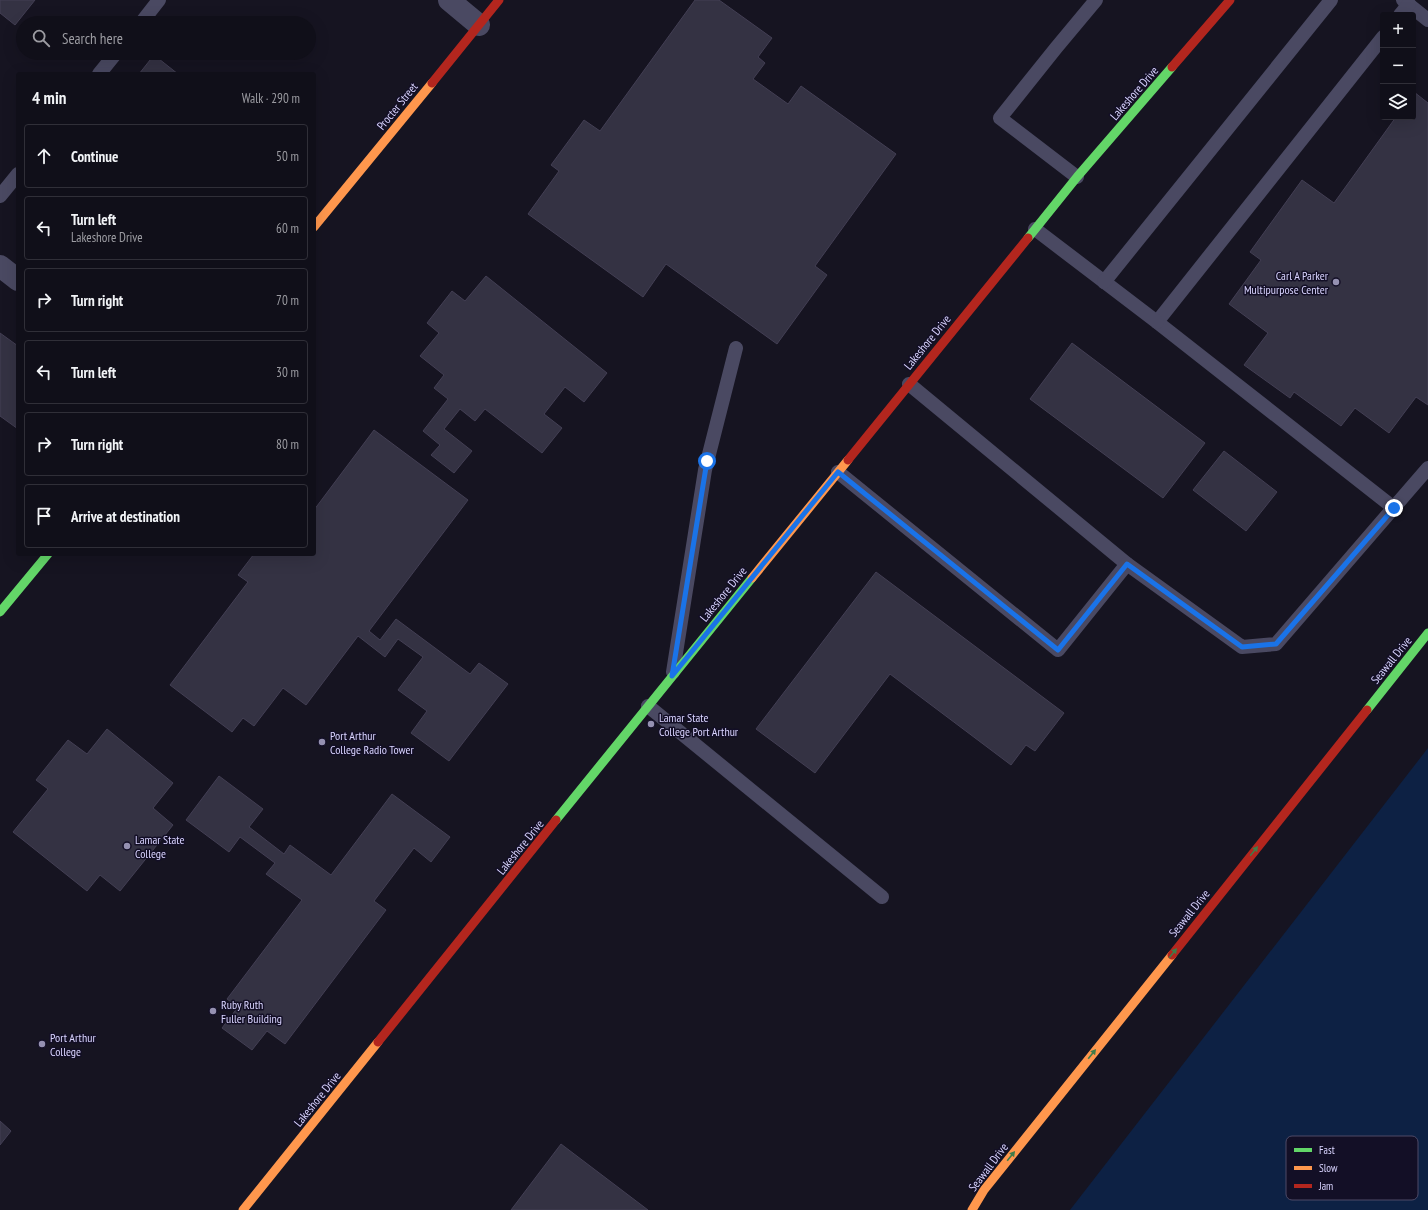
<!DOCTYPE html>
<html lang="en">
<head>
<meta charset="utf-8">
<style>
	:root { --surface:#100f19; --page:#191822; --text:#f1f3f6; --muted:#9c9ca2; --line:#302f38 }
	body { margin:0; font-family:"PT Sans Narrow",sans-serif; background:var(--page); color:var(--text) }
	.controls { position:absolute; right:12px; top:12px; display:grid; overflow:hidden; border-radius:4px; box-shadow:0 4px 16px #0002 }
	.controls button { width:36px; height:36px; display:grid; place-items:center; padding:0; border:0; border-bottom:1px solid var(--line); background:var(--surface); color:var(--text); font:20px sans-serif }
	.stop { position:absolute; width:12px; height:12px; margin:-9px; border:3px solid #1a73e8; border-radius:50%; background:#fff }
	.stop.end { background:#1a73e8; border-color:#fff; box-shadow:0 1px 4px #0008 }
	.list { margin:0; padding:0; list-style:none }
	h2 { display:flex; justify-content:space-between; align-items:center; height:52px; margin:0; padding:0 16px; font-size:17px }
	h2 small { font-size:13px; font-weight:400; color:var(--muted) }
	.list li { display:grid; grid-template-columns:26px 1fr auto; gap:12px; align-items:center; box-sizing:border-box; height:64px; margin:0 8px 8px; padding:0 8px; border:1px solid var(--line); border-radius:4px }
	.list b { display:block; font-size:15px; white-space:nowrap }
	.list p { margin:0; font-size:13px; white-space:nowrap; color:var(--muted) }
	.list em { font-size:13px; font-style:normal; color:var(--muted) }
	.icon { flex:none; width:22px; height:22px; fill:none; stroke:currentColor; stroke-width:2; stroke-linecap:round; stroke-linejoin:round }
	.map { position:relative; flex:none; width:1428px; height:1210px; overflow:hidden }
	.search { position:absolute; background:var(--surface); box-shadow:0 4px 16px #0002; left:16px; top:16px; width:300px; height:44px; display:flex; align-items:center; gap:10px; box-sizing:border-box; padding:0 14px; border-radius:22px; color:var(--muted); font-size:15px }
	.panel { position:absolute; background:var(--surface); box-shadow:0 4px 16px #0002; left:16px; top:72px; width:300px; height:484px; border-radius:4px }
	.map>svg:first-child { display:block }
</style>
</head>
<body>
<div class="map">
<svg width="1428" height="1210" viewBox="0 0 1428 1210">
	<rect width="100%" height="100%" fill="#161421"/>
	<path fill="#0d2144" d="M1428,748V1210H1070Z"/>
	<g fill="#343243" stroke="#433f54">
		<path d="M0,0H35L15,25L0,13Z"/>
		<path d="M695,0H719L772,38L758,57L765,63L753,79L788,104L801,86L896,154L815,266L827,275L777,344L666,264L643,297L528,214L559,171L551,165L584,120L600,131Z"/>
		<path d="M154,55L178,74H139Z"/>
		<path d="M1414,92L1428,103V405L1416,397L1389,433L1355,408L1341,426L1294,392L1290,398L1244,365L1268,333L1229,304L1261,260L1250,252L1302,180L1334,203L1396,117H1413Z"/>
		<path d="M486,276L607,373L584,402L565,387L544,414L562,428L542,453L485,409L475,421L460,409L444,429L472,451L454,473L431,455L440,445L423,431L448,399L434,388L444,375L420,356L439,333L427,323L452,291L465,301Z"/>
		<path d="M0,333L18,346V429L0,416Z"/>
		<path d="M1072,343L1205,443L1163,498L1030,399Z"/>
		<path d="M374,430L468,500L369,631L380,640L396,619L470,674L479,663L508,684L449,761L411,733L427,711L398,690L423,657L398,639L385,657L358,636L306,705L283,688L254,726L243,718L232,732L170,685L248,582L238,575L254,554H314V510Z"/>
		<path d="M1224,451L1277,492L1246,531L1193,490Z"/>
		<path d="M876,572L1064,713L1035,751L1026,745L1011,765L890,674L815,773L756,729Z"/>
		<path d="M107,729L173,783L153,808L173,825L120,891L100,875L87,891L13,832L48,789L36,780L68,740L87,754Z"/>
		<path d="M219,776L263,809L249,827L284,854L290,845L331,875L392,794L450,837L431,862L414,848L374,901L386,910L285,1044L267,1031L252,1050L222,1028L238,1007L227,999L302,900L266,874L275,863L240,837L229,852L186,820Z"/>
		<path d="M0,1121L11,1131L0,1145Z"/>
		<path d="M561,1144L648,1210H511Z"/>
	</g>
	<g fill="none" stroke-linecap="round" stroke-linejoin="round">
		<g stroke="#4a4962" stroke-width="14">
			<path d="M1403,0L1428,20"/>
			<path d="M1400,15L1409,4"/>
			<path d="M141,23L159,0"/>
			<path d="M1383,37L1157,322L1394,508"/>
			<path d="M99,74L116,53"/>
			<path d="M1077,177L1000,118L1056,48L1096,0"/>
			<path d="M0,196L18,174"/>
			<path d="M1035,229L1157,322"/>
			<path d="M1104,282L1331,0"/>
			<path d="M909,384L1127,564"/>
			<path d="M838,472L1058,650L1127,564L1242,647L1276,644L1428,468"/>
			<path d="M673,672L705,470L736,348"/>
			<path d="M648,706L882,897"/>
		</g>
		<g stroke="#4a4962" stroke-width="22">
			<path d="M449,0L479,25"/>
			<path d="M0,266L18,280"/>
		</g>
		<g stroke="#63d668" stroke-width="9">
			<path d="M1028,238L1077,177L1172,67"/>
			<path d="M0,612L48,554"/>
			<path d="M1367,710L1428,633"/>
			<path d="M556,820L752,578"/>
		</g>
		<g stroke="#ff974d" stroke-width="9">
			<path d="M314,227L432,83"/>
			<path d="M752,578L848,460"/>
			<path d="M243,1210L378,1042"/>
			<path d="M972,1210L984,1190L1172,955"/>
		</g>
		<g stroke="#b3261e" stroke-width="9">
			<path d="M1172,67L1230,0"/>
			<path d="M432,83L499,0"/>
			<path d="M848,460L1028,238"/>
			<path d="M1172,955L1367,710"/>
			<path d="M378,1042L556,820"/>
		</g>
	</g>
	<defs><path id="oneway-solid" d="M-6-.8H1V-3.2L6.5 0L1 3.2V.8H-6Z"/></defs>
	<g fill="#3f7c4a">
		<use href="#oneway-solid" transform="translate(1254 851) rotate(-51)"/>
		<use href="#oneway-solid" transform="translate(1173 953) rotate(-51)"/>
		<use href="#oneway-solid" transform="translate(1092 1054) rotate(-51)"/>
		<use href="#oneway-solid" transform="translate(1011 1156) rotate(-51)"/>
	</g>
	<g fill="none" stroke-linecap="round" stroke-linejoin="round">
		<path stroke="#1a73e8" stroke-width="5" d="M707,461L672,676L838,472L1058,650L1127,564L1242,647L1276,644L1394,508"/>
	</g>
	<g fill="#9591b1" stroke="#130f26" stroke-width="1.5">
		<circle cx="1336" cy="282" r="4"/>
		<circle cx="651" cy="724" r="4"/>
		<circle cx="322" cy="742" r="4"/>
		<circle cx="127" cy="846" r="4"/>
		<circle cx="213" cy="1011" r="4"/>
		<circle cx="42" cy="1044" r="4"/>
	</g>
	<g text-anchor="middle" dominant-baseline="central" stroke-width="3" stroke-linejoin="round" paint-order="stroke">
		<g font-size="12" fill="#d9d4ff" stroke="#130f26">
			<text transform="translate(1134 93) rotate(-49)">Lakeshore Drive</text>
			<text transform="translate(397 106) rotate(-51)">Procter Street</text>
			<text transform="translate(927 342) rotate(-51)">Lakeshore Drive</text>
			<text transform="translate(723 594) rotate(-51)">Lakeshore Drive</text>
			<text transform="translate(1391 660) rotate(-51)">Seawall Drive</text>
			<text transform="translate(520 847) rotate(-51)">Lakeshore Drive</text>
			<text transform="translate(1189 913) rotate(-51)">Seawall Drive</text>
			<text transform="translate(317 1099) rotate(-51)">Lakeshore Drive</text>
			<text transform="translate(988 1167) rotate(-53)">Seawall Drive</text>
		</g>
		<g font-size="12" fill="#d9d4ff" stroke="#130f26" text-anchor="start">
			<text x="1328" y="275" text-anchor="end">Carl A Parker<tspan x="1328" dy="14">Multipurpose Center</tspan></text>
			<text x="659" y="717">Lamar State<tspan x="659" dy="14">College Port Arthur</tspan></text>
			<text x="330" y="735">Port Arthur<tspan x="330" dy="14">College Radio Tower</tspan></text>
			<text x="135" y="839">Lamar State<tspan x="135" dy="14">College</tspan></text>
			<text x="221" y="1004">Ruby Ruth<tspan x="221" dy="14">Fuller Building</tspan></text>
			<text x="50" y="1037">Port Arthur<tspan x="50" dy="14">College</tspan></text>
		</g>
	</g>
	<rect x="1286" y="1136" width="132" height="64" rx="6" fill="#130f26" stroke="#4e4a67" stroke-width="1"/>
	<rect x="1294" y="1148" width="18" height="4" fill="#63d668"/>
	<rect x="1294" y="1166" width="18" height="4" fill="#ff974d"/>
	<rect x="1294" y="1184" width="18" height="4" fill="#b3261e"/>
	<g font-size="11" fill="#d9d4ff">
		<text x="1319" y="1154">Fast</text>
		<text x="1319" y="1172">Slow</text>
		<text x="1319" y="1190">Jam</text>
	</g>
</svg>
<div class="controls">
<button>+</button>
<button>−</button>
<button><svg class="icon" aria-label="layers" viewBox="0 0 24 24"><path d="M12 4l9 5-9 5-9-5zM3 14l9 5 9-5"/></svg></button>
</div>
<div class="stop" style="left:707px;top:461px"></div>
<div class="stop end" style="left:1394px;top:508px"></div>
<div class="search"><svg class="icon" aria-label="search" viewBox="0 0 24 24"><circle cx="10" cy="10" r="6"/><path d="M15 15l6 6"/></svg>Search here</div>
<section class="panel">
<h2>4 min<small>Walk · 290 m</small></h2>
<ul class="list">
<li><svg class="icon" aria-label="ahead" viewBox="0 0 24 24"><path d="M12 20V5M6 11l6-6 6 6"/></svg><div><b>Continue</b></div><em>50 m</em></li>
<li><svg class="icon" aria-label="left" viewBox="0 0 24 24"><path d="M17 20v-9H6M10 6l-5 5 5 5"/></svg><div><b>Turn left</b><p>Lakeshore Drive</p></div><em>60 m</em></li>
<li><svg class="icon" aria-label="right" viewBox="0 0 24 24"><path d="M7 20v-9h11M14 6l5 5-5 5"/></svg><div><b>Turn right</b></div><em>70 m</em></li>
<li><svg class="icon" aria-label="left" viewBox="0 0 24 24"><path d="M17 20v-9H6M10 6l-5 5 5 5"/></svg><div><b>Turn left</b></div><em>30 m</em></li>
<li><svg class="icon" aria-label="right" viewBox="0 0 24 24"><path d="M7 20v-9h11M14 6l5 5-5 5"/></svg><div><b>Turn right</b></div><em>80 m</em></li>
<li><svg class="icon" aria-label="arrive" viewBox="0 0 24 24"><path d="M6 21V4h12l-3 4 3 4H6"/></svg><div><b>Arrive at destination</b></div></li>
</ul>
</section>
</div>
</body>
</html>
